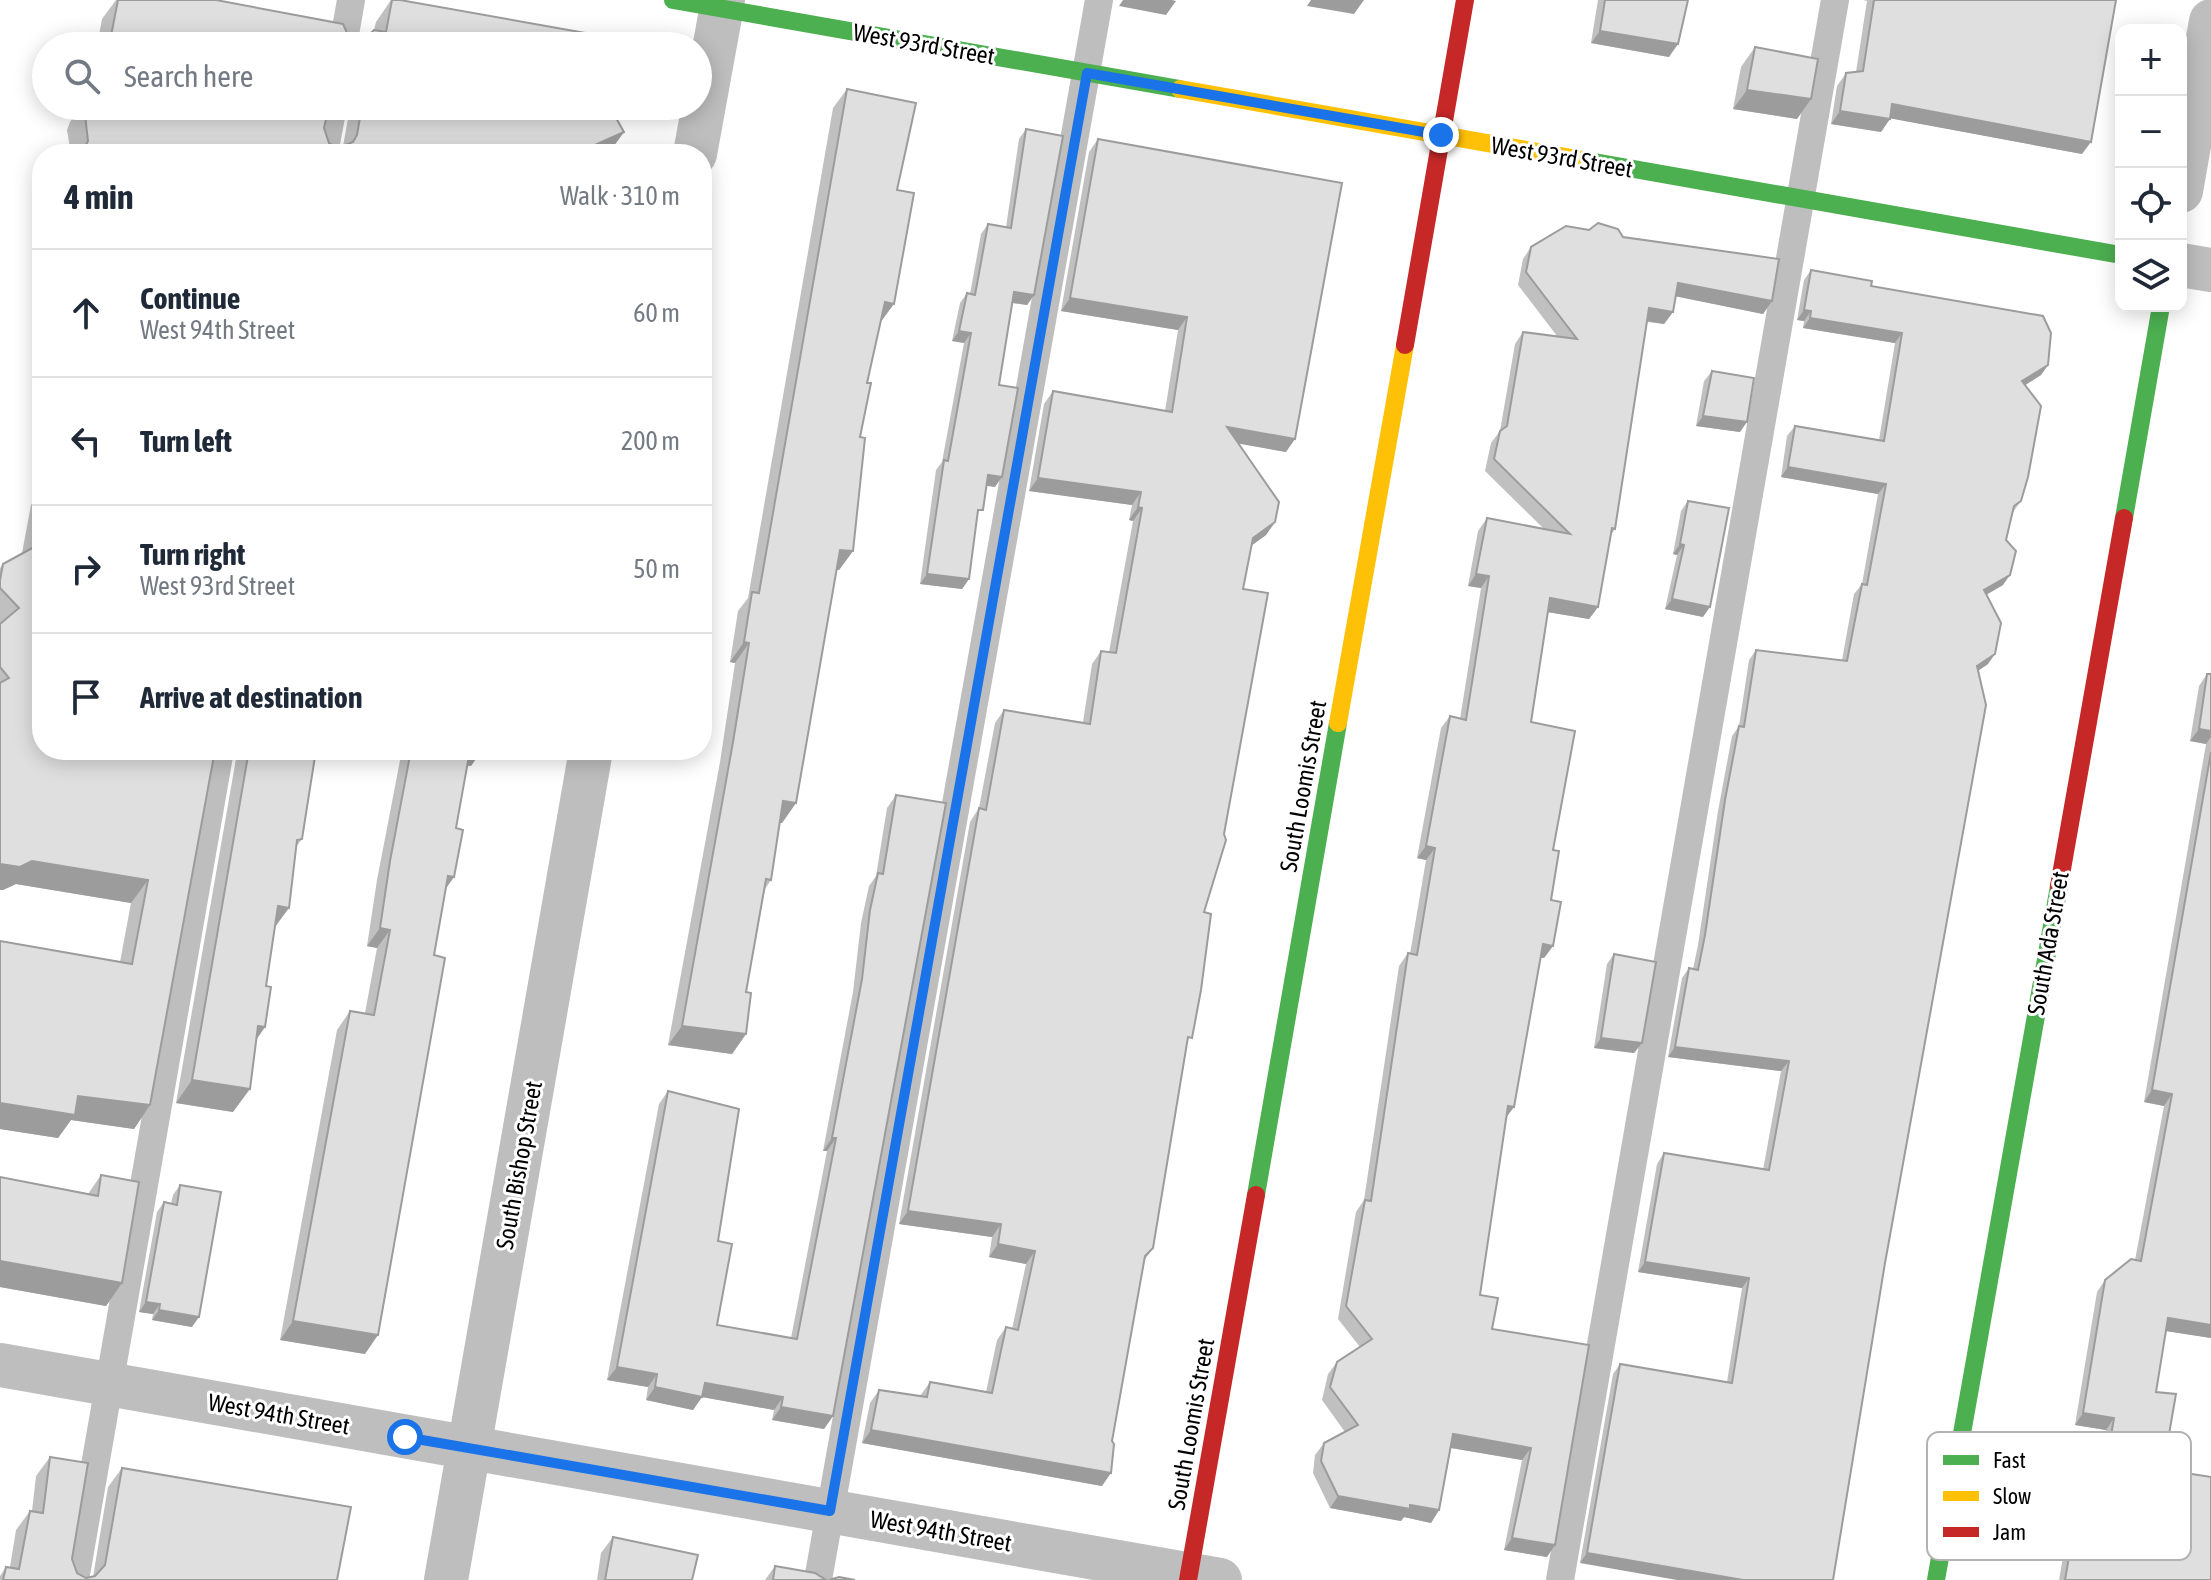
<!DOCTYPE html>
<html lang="en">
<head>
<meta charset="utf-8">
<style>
	:root { --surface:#fff; --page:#f6f6f7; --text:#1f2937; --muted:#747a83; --line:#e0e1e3 }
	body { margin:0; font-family:"Asap Condensed",sans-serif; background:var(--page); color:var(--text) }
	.controls { position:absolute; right:24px; top:24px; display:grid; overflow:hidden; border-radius:16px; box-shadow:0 4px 20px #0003 }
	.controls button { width:72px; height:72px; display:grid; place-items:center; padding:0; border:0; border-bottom:2px solid var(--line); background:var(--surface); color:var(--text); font:40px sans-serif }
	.stop { position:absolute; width:24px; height:24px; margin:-18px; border:6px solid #1a73e8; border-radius:50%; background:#fff }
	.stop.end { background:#1a73e8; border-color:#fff; box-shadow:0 2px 8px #0008 }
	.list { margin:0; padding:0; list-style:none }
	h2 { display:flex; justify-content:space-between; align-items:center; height:104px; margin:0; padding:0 32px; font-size:34px }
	h2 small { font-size:26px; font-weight:400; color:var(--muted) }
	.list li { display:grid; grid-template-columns:52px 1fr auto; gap:24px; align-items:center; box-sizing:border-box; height:128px; padding:0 32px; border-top:2px solid var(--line) }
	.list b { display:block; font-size:30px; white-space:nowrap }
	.list p { margin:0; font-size:26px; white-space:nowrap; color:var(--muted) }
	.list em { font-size:26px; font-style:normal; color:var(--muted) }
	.icon { flex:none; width:44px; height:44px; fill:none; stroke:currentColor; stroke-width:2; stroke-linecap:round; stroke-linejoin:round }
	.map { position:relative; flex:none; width:2211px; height:1580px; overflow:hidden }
	.search { position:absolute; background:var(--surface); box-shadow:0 4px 20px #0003; left:32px; top:32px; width:680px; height:88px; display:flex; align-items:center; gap:20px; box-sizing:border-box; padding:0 28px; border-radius:44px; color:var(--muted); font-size:30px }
	.panel { position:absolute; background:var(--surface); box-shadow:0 4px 20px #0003; left:32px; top:144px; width:680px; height:616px; border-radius:32px }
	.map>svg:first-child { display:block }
</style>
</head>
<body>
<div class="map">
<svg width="2211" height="1580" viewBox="0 0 2211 1580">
	<rect width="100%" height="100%" fill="#fff"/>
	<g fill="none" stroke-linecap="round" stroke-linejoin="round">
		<g stroke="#bebebe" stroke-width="28">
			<path d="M343,46L351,0"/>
			<path d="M324,154L333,106"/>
			<path d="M75,1580L220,750"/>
			<path d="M818,1580L1099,0"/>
			<path d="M1560,1580L1835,0"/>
		</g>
		<g stroke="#bebebe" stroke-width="44">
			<path d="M695,154L723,0"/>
			<path d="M2181,191L2211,21"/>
			<path d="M2181,265L2211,270"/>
			<path d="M0,1365L1220,1580"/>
			<path d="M446,1580L591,750"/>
		</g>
		<g stroke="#4caf50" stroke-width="18">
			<path d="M673,0L1180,89"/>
			<path d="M1583,160L2121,255"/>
			<path d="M2124,518L2161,306"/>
			<path d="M1256,1195L1338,723"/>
			<path d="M1936,1580L2059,886"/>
		</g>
		<g stroke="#ffc107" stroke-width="18">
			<path d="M1180,89L1583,160"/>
			<path d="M1338,723L1405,345"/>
		</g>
		<g stroke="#c62828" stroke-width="18">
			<path d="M1405,345L1465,0"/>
			<path d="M2059,886L2124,518"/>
			<path d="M1188,1580L1256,1195"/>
		</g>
	</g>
	<g fill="#c0c0c0">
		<path d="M116,0H216L348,35L357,40L366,38L374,30L376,22L391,0H400L624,46H97L102,19Z"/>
		<path d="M1598,0H1688L1669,57L1591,43Z"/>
		<path d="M1863,0H2116L2082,154L1890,118L1881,132L1831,124L1837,86L1846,73L1856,72L1867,1Z"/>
		<path d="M1755,47L1797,119L1733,109L1741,67Z"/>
		<path d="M847,89L880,323L867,383L860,437L853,551L839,570H837L796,803L782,823H780L771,880L765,889L746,992V1034L732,1054L668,1045L720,762L735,663L730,662L738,611L748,598L833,108Z"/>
		<path d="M81,106H329L324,128L329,143L338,148L343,146L350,108L349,106H613L611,109L624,132L608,154H71L67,130L70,122Z"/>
		<path d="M1026,129L1034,295L1027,305L1012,303L999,385L995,487L986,485L977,518L969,579L962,589L920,584L936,470L942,462L964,343L952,341L960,303L967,293L970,294L981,234L988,224L1006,227L1019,139Z"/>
		<path d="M1098,139L1286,452L1239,443L1275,522L1266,535L1252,545L1243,589L1187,1045L1153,1248L1144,1261L1102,1486L862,1443L870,1403L879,1390L920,1396L930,1382L986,1392L997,1340L1006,1327L1012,1329L1026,1264L989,1257L992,1237L899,1224L970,822L979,808L995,723L1004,710L1083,722L1092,664L1101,651L1109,652L1133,521L1129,520L1132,505L1029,491L1044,404L1053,391L1165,411L1178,330L1061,311L1089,152Z"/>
		<path d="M1623,237L1772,301L1763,314L1676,296L1673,312L1664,324L1647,322L1615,529L1611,535L1598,607L1589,619L1548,612L1531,722L1553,850L1551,900L1553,946L1544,958H1541L1506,1118L1480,1295L1492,1329L1589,1345L1547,1557L1504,1550L1522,1460L1451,1448L1439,1510L1431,1523L1404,1517L1401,1521L1330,1508L1313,1473L1315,1455L1324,1443L1345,1432L1322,1400L1328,1374L1337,1362L1360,1347L1338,1319L1356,1212L1364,1200L1399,966L1408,953L1410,954L1426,860L1417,858L1441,728L1450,716L1460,719L1481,588L1468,586L1478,531L1487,518L1544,529L1485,471L1491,443L1500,431L1515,344L1523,332L1557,336L1518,285L1523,259L1531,247Z"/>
		<path d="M1811,270L1871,286L2048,365L2041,375L2025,385L2021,501L2013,512L2006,540L2003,585L1986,595L1988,664L1978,671L1885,1263L1580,1563L1613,1374L1620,1364L1727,1382L1742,1288L1638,1272L1657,1164L1664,1153L1763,1170L1781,1071L1668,1057L1682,978L1689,968L1693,969L1698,945L1718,811L1732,736L1739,726L1749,660L1756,650L1842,660L1854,594L1862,584L1878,494L1781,477L1787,436L1795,426L1879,440L1895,343L1803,328L1804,321L1797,320L1804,280Z"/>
		<path d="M1712,371L1740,432L1696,426L1704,381Z"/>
		<path d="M42,461V750H215L150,1105L134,1129L71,1120L58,1138L0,1129V941L120,962L131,903L16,884L3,890H0V568L3,564L22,553L31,505L35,499Z"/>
		<path d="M1688,501L1703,617L1665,609L1677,555L1673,554L1681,511Z"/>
		<path d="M2207,674H2211V1338L2166,1331L2156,1392L2168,1440L2211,1580H2059L2069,1523L2077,1511L2092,1514L2106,1430L2075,1425L2097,1292L2105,1280L2135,1260L2164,1106L2144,1102L2206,744L2190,741L2199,686Z"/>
		<path d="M236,750H316L302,839L296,847L275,928L266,986L265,1027L256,1040L233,1112L176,1103L237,753Z"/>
		<path d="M402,750H482L471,766H467L456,828L454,877L446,888L365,1354L280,1340L337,1030L350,1011L365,1013L377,948L367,946L377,880Z"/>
		<path d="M896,795L833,1416L824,1429L772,1420L774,1410L702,1397L693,1410L646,1400L648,1387L607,1380L659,1104L668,1091L718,1241L717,1325L791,1338L827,1151H823L853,992L861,923L869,886L876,876L887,808Z"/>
		<path d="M1614,954L1642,1043L1634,1053L1594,1048L1607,964Z"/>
		<path d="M101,1175L122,1283L106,1306L0,1287V1177L88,1194Z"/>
		<path d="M180,1185L192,1327L152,1320L153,1314L139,1312L157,1212L164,1202L171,1204L173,1195Z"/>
		<path d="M50,1457L72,1559L77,1573L86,1578L93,1577L108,1487L122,1468L337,1580H0V1576L6,1567H10L16,1530L30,1511H32L36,1476Z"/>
		<path d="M613,1537L692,1580H597L601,1553Z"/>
		<path d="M775,1566L826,1580H765Z"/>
	</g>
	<g fill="#9c9c9c">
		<path d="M1123,0H1172L1176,1L1166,15L1119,6Z"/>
		<path d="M1311,0H1364L1354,14L1307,6Z"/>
		<path d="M1600,31L1678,44L1669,57L1591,43Z"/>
		<path d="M1747,90L1811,99L1797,119L1733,109Z"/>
		<path d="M1892,104L2091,142L2082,154L1883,117Z"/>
		<path d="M1840,111L1890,119L1881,132L1831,124Z"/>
		<path d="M624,132L608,154H582L586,149Z"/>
		<path d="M1678,283L1772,301L1763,314L1669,295Z"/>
		<path d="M1014,292L1034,295L1027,305L1007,302Z"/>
		<path d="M1070,298L1187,317L1178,330L1061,311Z"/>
		<path d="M885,302L894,304L880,323Z"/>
		<path d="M1649,308L1673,312L1664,324L1640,320Z"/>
		<path d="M1804,310L1811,311L1804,321L1797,320Z"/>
		<path d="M1810,318L1902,333L1895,343L1803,328Z"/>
		<path d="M959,331L971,333L964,343L952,341Z"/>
		<path d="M2048,365L2041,375L2014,392L2022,381Z"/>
		<path d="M1703,416L1747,422L1740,432L1696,426Z"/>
		<path d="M1227,427L1295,439L1286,452L1218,440Z"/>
		<path d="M1788,467L1886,484L1878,494L1781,477Z"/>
		<path d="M988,475L1002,477L995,487L981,485Z"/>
		<path d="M1038,478L1141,492L1132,505L1029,491Z"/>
		<path d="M1138,507L1142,508L1133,521L1129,520Z"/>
		<path d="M1275,522L1266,535L1244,551L1253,538Z"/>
		<path d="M1680,544L1684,545L1677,555L1673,554Z"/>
		<path d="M840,550L853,551L839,570H827Z"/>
		<path d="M927,574L969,579L962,589L920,584Z"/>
		<path d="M1476,574L1489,576L1481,588L1468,586Z"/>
		<path d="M2010,575L2003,585L1977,600L1984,590Z"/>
		<path d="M1550,598L1598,607L1589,619L1541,611Z"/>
		<path d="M1672,599L1710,607L1703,617L1665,609Z"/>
		<path d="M744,642L749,643L735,663L730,662Z"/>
		<path d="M1995,654L1988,664L1970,676L1977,666Z"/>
		<path d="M2199,729L2211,731V737L2206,744L2190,741Z"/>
		<path d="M468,750H482L471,766L458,764Z"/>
		<path d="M783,801L796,803L782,823L769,821Z"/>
		<path d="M1426,846L1435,848L1426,860L1417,858Z"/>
		<path d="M32,861L148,880L131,903L16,884L3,890H0V864Z"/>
		<path d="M448,876L454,877L441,895Z"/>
		<path d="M278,906L289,908L272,931Z"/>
		<path d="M380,928L390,930L377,948L367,946Z"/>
		<path d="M1543,944L1553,946L1544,958L1535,957Z"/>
		<path d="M258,1026L265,1027L249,1050Z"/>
		<path d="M682,1026L746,1034L732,1054L668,1045Z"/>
		<path d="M1601,1038L1642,1043L1634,1053L1594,1048Z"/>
		<path d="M1675,1047L1789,1061L1781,1071L1668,1057Z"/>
		<path d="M192,1080L250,1089L233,1112L176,1103Z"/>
		<path d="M2152,1090L2172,1094L2164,1106L2144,1102Z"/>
		<path d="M78,1096L150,1105L134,1129L71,1120L58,1138L0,1129V1103Z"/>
		<path d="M1508,1106L1514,1107L1505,1119Z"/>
		<path d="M832,1138H836L827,1151H823Z"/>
		<path d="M908,1211L1001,1224L992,1237L899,1224Z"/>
		<path d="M998,1244L1035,1251L1026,1264L989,1257Z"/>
		<path d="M0,1261L122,1283L106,1306L0,1287Z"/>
		<path d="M1645,1262L1749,1278L1742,1288L1638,1272Z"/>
		<path d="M146,1302L160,1304L153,1314L139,1312Z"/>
		<path d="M159,1310L199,1317L192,1327L152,1320Z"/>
		<path d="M2168,1318L2211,1325V1338L2159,1330Z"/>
		<path d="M293,1321L378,1335L365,1354L280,1340Z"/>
		<path d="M617,1367L657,1374L648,1387L607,1380Z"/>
		<path d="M705,1383L783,1397L774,1410L702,1397L693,1410L646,1400L655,1387Z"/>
		<path d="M781,1407L833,1416L824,1429L772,1420Z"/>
		<path d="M2083,1413L2114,1418L2106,1430L2075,1425Z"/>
		<path d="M871,1430L1111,1473L1102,1486L862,1443Z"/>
		<path d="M1453,1434L1531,1448L1522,1460L1445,1447Z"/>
		<path d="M1338,1496L1410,1505L1439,1510L1431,1523L1404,1517L1401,1521L1330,1508Z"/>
		<path d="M1512,1538L1555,1545L1547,1557L1504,1550Z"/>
		<path d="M1587,1553L1743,1580H1677L1580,1563Z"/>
	</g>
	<g fill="#dfdfdf" stroke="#9c9c9c" stroke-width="2">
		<path d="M118,0H216L343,24L348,35L357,40L366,38L374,30L386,32L392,0H400L625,40L624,46H109Z"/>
		<path d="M1605,0H1688L1678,44L1600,31Z"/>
		<path d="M1874,0H2116L2091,142L1892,104L1890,119L1840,111L1846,73L1863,71Z"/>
		<path d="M1755,47L1818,59L1811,99L1747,90Z"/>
		<path d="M847,89L916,103L897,190L914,193L894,304L885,302L867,383H871L860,437L865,438L853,551L840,550L796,803L783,801L771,880L766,879L746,992L751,993L746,1034L682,1026L733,742L749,643L744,642L752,592L759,593Z"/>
		<path d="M84,106H329L324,128L329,143L338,148L353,142L357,135L362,106H613L611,109L624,132L586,149L589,154H81L88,141Z"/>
		<path d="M1026,129L1063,136L1034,295L1014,292L999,385L1018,388L1002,477L988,475L983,510H978L969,579L927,574L944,460L948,461L971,333L959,331L967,293L975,295L988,224L1011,228Z"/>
		<path d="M1098,139L1342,183L1295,439L1227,427L1279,502L1275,522L1253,538L1243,589L1268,593L1224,834L1226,840L1204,912L1211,914L1201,990L1192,1038L1188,1037L1153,1248L1145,1256L1112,1441L1114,1444L1111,1473L871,1430L879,1390L927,1397L930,1382L992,1393L1006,1327L1018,1330L1035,1251L998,1244L1001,1224L908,1211L979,808L986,810L1004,710L1090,724L1101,651L1116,653L1142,508L1138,507L1141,492L1038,478L1053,391L1172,412L1187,317L1070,298Z"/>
		<path d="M1598,223L1618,229L1623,237L1779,259L1772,301L1678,283L1673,312L1649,308L1615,529L1612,528L1598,607L1550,598L1531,722L1575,731L1553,850L1559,851L1551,900L1561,902L1553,946L1543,944L1514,1107L1508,1106L1480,1295L1498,1298L1492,1329L1589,1345L1555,1545L1512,1538L1531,1448L1453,1434L1439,1510L1410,1505V1509L1338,1496L1321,1461L1324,1443L1358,1425L1330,1387L1337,1362L1372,1339L1346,1306L1365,1200L1371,1201L1408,953L1417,955L1435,848L1426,846L1450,716L1466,720L1489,576L1476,574L1487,518L1570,534L1494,459L1500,431L1507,426L1523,332L1577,339L1526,272L1531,247L1566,226L1589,230Z"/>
		<path d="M1811,270L1872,281L1871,286L2043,316L2051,333L2048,365L2022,381L2041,406L2028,477L2021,501L2014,506L2006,540L2016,551L2010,575L1984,590L2001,623L1995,654L1977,666L1986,705L1885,1263L1833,1580H1743L1587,1553L1620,1364L1732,1383L1749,1278L1645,1262L1664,1153L1769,1170L1789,1061L1675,1047L1689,968L1698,970L1705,935L1725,800L1739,726L1744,727L1756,650L1847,661L1862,584L1867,585L1886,484L1788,467L1795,426L1884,441L1902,333L1810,318L1811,311L1804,310Z"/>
		<path d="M1712,371L1754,378L1747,422L1703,416Z"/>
		<path d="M1688,501L1729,508L1710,607L1672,599L1684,545L1680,544Z"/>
		<path d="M42,511V750H215L150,1105L78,1096L75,1115L0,1103V941L132,964L148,880L32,861L20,867L0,864V683L9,678L0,667V624L19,608L0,588V580L3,564L36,546Z"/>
		<path d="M2207,674H2211V731L2199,729Z"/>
		<path d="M249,750H316L302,839L297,840L289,908L278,906L266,986L271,987L265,1027L258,1026L250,1089L192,1080Z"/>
		<path d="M411,750H470L456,828L463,830L454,877L448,876L434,955L445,958L378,1335L293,1321L350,1011L374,1015L390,930L380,928L390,861Z"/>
		<path d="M2211,752V1325L2168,1318L2156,1392L2176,1394L2168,1440L2184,1443L2179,1472L2211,1477V1580H2065L2077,1511L2098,1515L2114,1418L2083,1413L2105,1280L2131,1259L2141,1261L2172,1094L2152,1090Z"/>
		<path d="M896,795L946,803L833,1416L781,1407L783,1397L705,1383L702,1397L655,1387L657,1374L617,1367L668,1091L739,1109L718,1241L732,1244L717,1325L797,1339L836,1138H832L862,979L870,910L878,873L883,874Z"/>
		<path d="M1614,954L1656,962L1642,1043L1601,1038Z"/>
		<path d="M101,1175L139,1182L122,1283L0,1261V1177L98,1196Z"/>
		<path d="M180,1185L221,1192L199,1317L159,1310L160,1304L146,1302L164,1202L177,1205Z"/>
		<path d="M50,1457L88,1463L72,1559L77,1573L86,1578L95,1576L105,1565L122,1468L351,1507L337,1580H3L6,1567L19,1569L30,1511L43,1513Z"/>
		<path d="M613,1537L698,1555L692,1580H605Z"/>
		<path d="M775,1566L815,1573L826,1580H773Z"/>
		<path d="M839,1577L855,1580H829Z"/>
	</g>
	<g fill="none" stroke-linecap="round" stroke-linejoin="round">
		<path stroke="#1a73e8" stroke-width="10" d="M405,1437L830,1511L1087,73L1441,135"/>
	</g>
	<g text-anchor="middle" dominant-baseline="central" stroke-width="6" stroke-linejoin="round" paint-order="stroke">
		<g font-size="24" fill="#000" stroke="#fff">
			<text transform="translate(924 44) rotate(10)">West 93rd Street</text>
			<text transform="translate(1562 157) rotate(10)">West 93rd Street</text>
			<text transform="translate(1303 786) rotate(-80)">South Loomis Street</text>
			<text transform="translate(2048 943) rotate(-80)">South Ada Street</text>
			<text transform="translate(519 1165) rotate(-80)">South Bishop Street</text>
			<text transform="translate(279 1414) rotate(10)">West 94th Street</text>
			<text transform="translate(1191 1424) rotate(-80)">South Loomis Street</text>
			<text transform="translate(941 1531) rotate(10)">West 94th Street</text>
		</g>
	</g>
	<rect x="1927" y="1432" width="264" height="128" rx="12" fill="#fff" stroke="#b2b2b2" stroke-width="2"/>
	<rect x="1943" y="1455" width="36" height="10" fill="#4caf50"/>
	<rect x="1943" y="1491" width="36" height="10" fill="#ffc107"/>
	<rect x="1943" y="1527" width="36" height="10" fill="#c62828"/>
	<g font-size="22" fill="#000">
		<text x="1993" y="1468">Fast</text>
		<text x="1993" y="1504">Slow</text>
		<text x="1993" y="1540">Jam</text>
	</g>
</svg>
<div class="controls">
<button>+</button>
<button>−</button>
<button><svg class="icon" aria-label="locate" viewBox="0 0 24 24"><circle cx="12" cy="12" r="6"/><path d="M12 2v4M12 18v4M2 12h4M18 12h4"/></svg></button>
<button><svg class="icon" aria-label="layers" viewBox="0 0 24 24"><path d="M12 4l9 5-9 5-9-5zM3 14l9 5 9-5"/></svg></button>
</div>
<div class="stop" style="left:405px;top:1437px"></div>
<div class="stop end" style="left:1441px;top:135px"></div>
<div class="search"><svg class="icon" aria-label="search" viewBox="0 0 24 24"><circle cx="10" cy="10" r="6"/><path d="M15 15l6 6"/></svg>Search here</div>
<section class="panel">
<h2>4 min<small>Walk · 310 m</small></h2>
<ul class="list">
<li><svg class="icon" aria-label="ahead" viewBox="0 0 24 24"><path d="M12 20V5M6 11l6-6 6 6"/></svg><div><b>Continue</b><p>West 94th Street</p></div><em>60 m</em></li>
<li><svg class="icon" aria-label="left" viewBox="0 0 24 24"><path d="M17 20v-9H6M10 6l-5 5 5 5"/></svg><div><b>Turn left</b></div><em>200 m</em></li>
<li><svg class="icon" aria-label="right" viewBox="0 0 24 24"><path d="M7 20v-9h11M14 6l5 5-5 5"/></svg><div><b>Turn right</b><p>West 93rd Street</p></div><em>50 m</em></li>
<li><svg class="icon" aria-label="arrive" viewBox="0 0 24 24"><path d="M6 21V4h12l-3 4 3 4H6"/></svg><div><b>Arrive at destination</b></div></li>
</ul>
</section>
</div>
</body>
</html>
